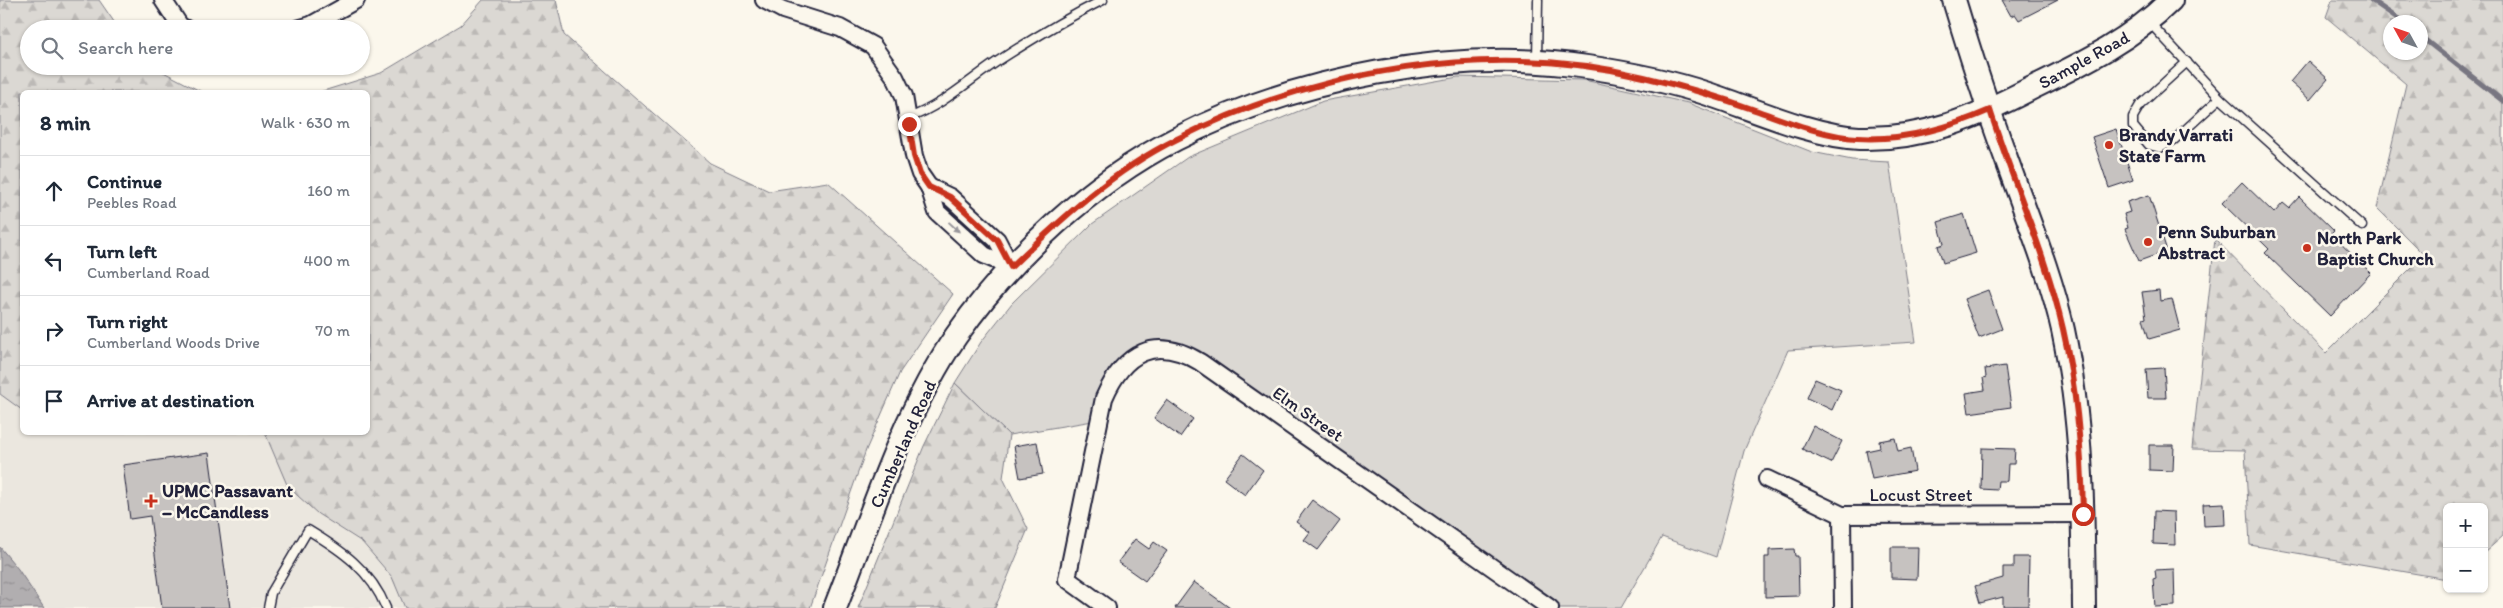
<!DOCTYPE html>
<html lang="en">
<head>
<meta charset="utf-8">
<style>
	:root { --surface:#fff; --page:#f2f2f3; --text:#1f2937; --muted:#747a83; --line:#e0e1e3 }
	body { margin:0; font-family:Itim,sans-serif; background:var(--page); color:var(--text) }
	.controls { position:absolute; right:15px; bottom:15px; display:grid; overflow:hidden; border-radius:8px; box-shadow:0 1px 4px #0004 }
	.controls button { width:45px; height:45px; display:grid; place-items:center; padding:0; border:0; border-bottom:1px solid var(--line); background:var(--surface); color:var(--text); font:25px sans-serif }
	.compass { position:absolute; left:2383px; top:15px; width:45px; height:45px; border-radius:50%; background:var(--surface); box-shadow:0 1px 4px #0004; rotate:310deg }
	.stop { position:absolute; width:15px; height:15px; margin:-11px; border:4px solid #c8321e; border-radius:50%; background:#fff }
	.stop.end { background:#c8321e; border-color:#fff; box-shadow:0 1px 5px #0008 }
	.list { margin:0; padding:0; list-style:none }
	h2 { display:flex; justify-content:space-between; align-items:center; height:65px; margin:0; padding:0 20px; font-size:21px }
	h2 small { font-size:16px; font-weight:400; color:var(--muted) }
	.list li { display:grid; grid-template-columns:32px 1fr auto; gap:15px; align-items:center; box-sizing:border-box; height:70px; padding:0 20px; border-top:1px solid var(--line) }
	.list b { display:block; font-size:19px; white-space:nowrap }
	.list p { margin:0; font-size:16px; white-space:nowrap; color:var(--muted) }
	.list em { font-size:16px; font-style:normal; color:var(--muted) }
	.icon { flex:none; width:28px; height:28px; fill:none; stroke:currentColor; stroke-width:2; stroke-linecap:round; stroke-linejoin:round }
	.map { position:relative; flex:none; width:2503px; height:608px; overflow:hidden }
	.search { position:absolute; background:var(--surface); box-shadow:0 1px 4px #0004; left:20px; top:20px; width:350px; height:55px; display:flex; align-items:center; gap:12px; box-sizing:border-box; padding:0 18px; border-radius:28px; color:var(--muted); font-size:19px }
	.panel { position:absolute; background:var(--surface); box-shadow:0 1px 4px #0004; left:20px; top:90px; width:350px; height:345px; border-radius:8px }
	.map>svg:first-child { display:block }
</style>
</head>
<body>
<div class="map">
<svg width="2503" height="608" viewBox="0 0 2503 608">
	<defs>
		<pattern id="forest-firs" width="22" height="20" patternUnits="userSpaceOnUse" patternTransform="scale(1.25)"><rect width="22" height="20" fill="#dbd8d3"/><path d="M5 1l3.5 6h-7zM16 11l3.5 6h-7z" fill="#bcb9b6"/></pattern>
		<pattern id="water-ripples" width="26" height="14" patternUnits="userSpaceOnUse" patternTransform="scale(1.25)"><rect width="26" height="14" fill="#b1aeb0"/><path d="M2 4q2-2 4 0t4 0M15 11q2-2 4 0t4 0" fill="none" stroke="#908d90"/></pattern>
	</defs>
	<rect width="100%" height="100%" fill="#fbf7ec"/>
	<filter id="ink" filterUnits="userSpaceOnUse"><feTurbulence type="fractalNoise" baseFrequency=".02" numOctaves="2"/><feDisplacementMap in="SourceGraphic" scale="10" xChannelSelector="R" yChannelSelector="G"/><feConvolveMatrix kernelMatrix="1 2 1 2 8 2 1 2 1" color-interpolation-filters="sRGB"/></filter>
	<g filter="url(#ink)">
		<path fill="#ebe7df" d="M0,394L22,410V432L265,433L274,454L318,514L362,542L392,577L405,608H0Z"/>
		<path fill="#dbd8d3" stroke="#7e7d87" d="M1458,77L1584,80L1688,103L1812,152L1852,160L1889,162L1916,342L1788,350L1744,451L1716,557L1662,537L1621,608H1550L1189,356L1134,357L1099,420L1009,435L955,383L981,342L1012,303L1092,224L1188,157L1323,101Z"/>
		<g fill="url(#forest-firs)" stroke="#7e7d87" fill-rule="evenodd">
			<path d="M0,0H99L119,29H29V66H152L202,92H22V410L0,394Z"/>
			<path d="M483,0H556L564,35L710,163L769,191L828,182L953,294L900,372L866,450L810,608H405L392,577L362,542L318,514L288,487L265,433L368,432V92H320L381,73L461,25Z"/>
			<path d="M2332,0H2503V536L2484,553V507H2447V579L2250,545L2245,450L2192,449L2215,239L2326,353L2424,255L2377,208L2406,84L2326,17ZM2420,22V52H2390V22Z"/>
			<path d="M955,383L1009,435L1003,478L1028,529L995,608H858L924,446Z"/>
		</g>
		<path fill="url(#water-ripples)" stroke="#787681" d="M0,547L18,569L44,608H0Z"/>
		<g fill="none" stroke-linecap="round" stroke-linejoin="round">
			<g stroke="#787681" stroke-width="5">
				<path d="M2371,0L2403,22"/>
				<path d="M2420,36L2503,101"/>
			</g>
		</g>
		<g fill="#c6c2c0" stroke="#22223b">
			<path d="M2002,0H2058L2019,20L2015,14L2011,16Z"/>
			<path d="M2308,61L2328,79L2310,100L2290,82Z"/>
			<path d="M2116,129L2133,180L2109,188L2092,137Z"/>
			<path d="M2242,182L2274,213L2283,203L2289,208L2299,197L2334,231L2331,234L2371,273L2330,316L2265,253L2269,249L2267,247L2222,203Z"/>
			<path d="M2149,195L2167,251L2139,261L2125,229L2128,228L2124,214L2130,212L2127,202Z"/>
			<path d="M1964,214L1976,253L1943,263L1938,246L1944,244L1938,222Z"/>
			<path d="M1988,290L2002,329L1979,338L1964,299Z"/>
			<path d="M2159,290L2160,301L2172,299L2180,330L2149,339L2143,319L2146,318L2142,292Z"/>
			<path d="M2005,366L2011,407L1969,413L1966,393L1985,390L1983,378L1986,377L1985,369Z"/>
			<path d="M2164,368L2166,398H2148L2146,369Z"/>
			<path d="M1815,379L1841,390L1832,410L1807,398Z"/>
			<path d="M1167,400L1193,419L1180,437L1154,418Z"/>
			<path d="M1813,426L1842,441L1831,463L1802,449Z"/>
			<path d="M1895,438L1898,451L1911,448L1915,471L1872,479L1866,451L1880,448L1879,441Z"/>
			<path d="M1037,442L1043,474L1020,478L1014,446Z"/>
			<path d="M2149,445H2174L2173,471L2149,470Z"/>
			<path d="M1982,448L2015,449L2014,464H2008L2007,481H1998L1997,490L1981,489Z"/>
			<path d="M209,453L230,608H162L150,516L130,519L123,465Z"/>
			<path d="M1243,454L1263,470L1245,495L1224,479Z"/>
			<path d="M1312,500L1340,521L1318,550L1304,540L1310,532L1296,522Z"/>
			<path d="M2224,503L2225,525L2204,526L2203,504Z"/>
			<path d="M2154,511L2174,512L2175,545L2153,544Z"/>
			<path d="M1135,539L1149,549L1154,542L1167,551L1145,581L1118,562Z"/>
			<path d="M1891,547H1918L1917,579L1891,578Z"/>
			<path d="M1794,549L1795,556H1798L1799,596L1765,597V557H1769V550Z"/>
			<path d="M2014,557H2029L2028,606H2003V597L1980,603L1975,586L2003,578V567H2014Z"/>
			<path d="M2174,569L2175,606L2155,607L2153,579L2156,578L2155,570Z"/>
			<path d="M1194,582L1230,608H1175Z"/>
		</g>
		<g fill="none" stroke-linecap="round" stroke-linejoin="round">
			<defs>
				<g id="lane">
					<path d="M2149,22L2220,98L2362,226"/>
					<path d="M1537,60L1538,0"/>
					<path d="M2187,62L2140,105L2133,117V126L2149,145L2160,148L2174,140L2220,98"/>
					<path d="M908,118C942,106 968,81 998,61C1032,39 1067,18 1103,0"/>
					<path d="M268,608L271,593L308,530C341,550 371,570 386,608"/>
				</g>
				<g id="street">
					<path d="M163,0L180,26L186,29"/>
					<path d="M764,0L783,10L840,28L873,46L895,77L904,96L914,156L920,174L929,187L937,212L984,255L1011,267"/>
					<path d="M297,29L311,25L356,0"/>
					<path d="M929,187L950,197L997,240L1011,267"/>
					<path d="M1767,479L1842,515L2083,514"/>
					<path d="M1842,515L1843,608"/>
					<path d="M1107,608L1067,579L1104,398C1124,352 1155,335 1200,362L1550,608"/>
				</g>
				<g id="secondary">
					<path d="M1954,0C1970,53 1987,106 2006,158C2026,215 2050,271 2063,330C2083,424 2083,513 2084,608"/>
					<path d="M835,608C870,519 902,415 956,336C1010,258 1092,182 1176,139C1296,78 1454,47 1587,67C1628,73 1669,81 1708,94C1753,109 1813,136 1859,138C1924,140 1976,117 2032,88C2083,63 2131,40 2171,0"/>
				</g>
			</defs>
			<use href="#lane" stroke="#22223b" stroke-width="11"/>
			<use href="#street" stroke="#22223b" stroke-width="20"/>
			<use href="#secondary" stroke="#22223b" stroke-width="26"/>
			<use href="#lane" stroke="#fbf7ec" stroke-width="8"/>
			<use href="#street" stroke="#fbf7ec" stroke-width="16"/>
			<use href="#secondary" stroke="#fbf7ec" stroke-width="22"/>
		</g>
		<defs><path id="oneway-solid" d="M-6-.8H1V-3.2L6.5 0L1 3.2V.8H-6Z" transform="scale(1.25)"/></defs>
		<use fill="#99979c" href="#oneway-solid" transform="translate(954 227) rotate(43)"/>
	</g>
	<g fill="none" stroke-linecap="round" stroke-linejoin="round" filter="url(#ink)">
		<path stroke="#c8321e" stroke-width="6" d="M909,124L914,156L920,174L929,187L950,197L997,240L1011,267C1061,219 1114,170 1177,139C1317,69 1491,40 1644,77C1682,86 1719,97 1755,110C1787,121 1823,136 1857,138C1902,141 1949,128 1990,110C2013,183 2046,254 2063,329C2077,390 2082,452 2083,514"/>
	</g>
	<g fill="#c8321e" stroke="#fbf7ec" stroke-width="2">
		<circle cx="2109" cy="145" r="5"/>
		<circle cx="2148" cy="242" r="5"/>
		<circle cx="2307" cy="248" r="5"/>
		<path d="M148.5 493.5h5v5h5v5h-5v5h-5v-5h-5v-5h5z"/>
	</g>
	<g text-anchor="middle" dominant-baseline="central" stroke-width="5" stroke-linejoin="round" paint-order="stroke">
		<g font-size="18" fill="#22223b" stroke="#fbf7ec">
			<text transform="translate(2084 60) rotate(-29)">Sample Road</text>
			<text transform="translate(1308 414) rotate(35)">Elm Street</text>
			<text transform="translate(903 444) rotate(-66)">Cumberland Road</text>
			<text x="1921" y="495">Locust Street</text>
		</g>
		<g font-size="18" font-weight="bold" fill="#22223b" stroke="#fbf7ec" text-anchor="start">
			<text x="2119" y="135">Brandy Varrati<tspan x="2119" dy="21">State Farm</tspan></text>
			<text x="2158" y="232">Penn Suburban<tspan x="2158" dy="21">Abstract</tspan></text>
			<text x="2317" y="238">North Park<tspan x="2317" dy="21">Baptist Church</tspan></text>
			<text x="162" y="491">UPMC Passavant<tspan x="162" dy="21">– McCandless</tspan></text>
		</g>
	</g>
</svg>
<div class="controls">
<button>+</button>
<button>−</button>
</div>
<svg class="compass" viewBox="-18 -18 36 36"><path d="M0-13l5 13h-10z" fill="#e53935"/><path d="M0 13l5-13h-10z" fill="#747a83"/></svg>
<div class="stop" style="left:2083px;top:514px"></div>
<div class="stop end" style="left:909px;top:124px"></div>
<div class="search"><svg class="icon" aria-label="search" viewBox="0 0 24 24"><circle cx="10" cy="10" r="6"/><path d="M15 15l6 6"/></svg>Search here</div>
<section class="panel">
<h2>8 min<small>Walk · 630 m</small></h2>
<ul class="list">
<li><svg class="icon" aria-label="ahead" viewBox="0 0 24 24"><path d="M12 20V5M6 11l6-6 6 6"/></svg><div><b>Continue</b><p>Peebles Road</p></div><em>160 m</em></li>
<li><svg class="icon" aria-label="left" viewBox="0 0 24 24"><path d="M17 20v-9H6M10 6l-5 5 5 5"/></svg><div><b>Turn left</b><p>Cumberland Road</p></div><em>400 m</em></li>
<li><svg class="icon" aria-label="right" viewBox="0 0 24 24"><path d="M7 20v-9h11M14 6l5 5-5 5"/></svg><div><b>Turn right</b><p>Cumberland Woods Drive</p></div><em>70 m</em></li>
<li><svg class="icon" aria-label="arrive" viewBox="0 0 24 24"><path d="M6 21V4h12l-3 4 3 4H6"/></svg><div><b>Arrive at destination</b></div></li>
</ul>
</section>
</div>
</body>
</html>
